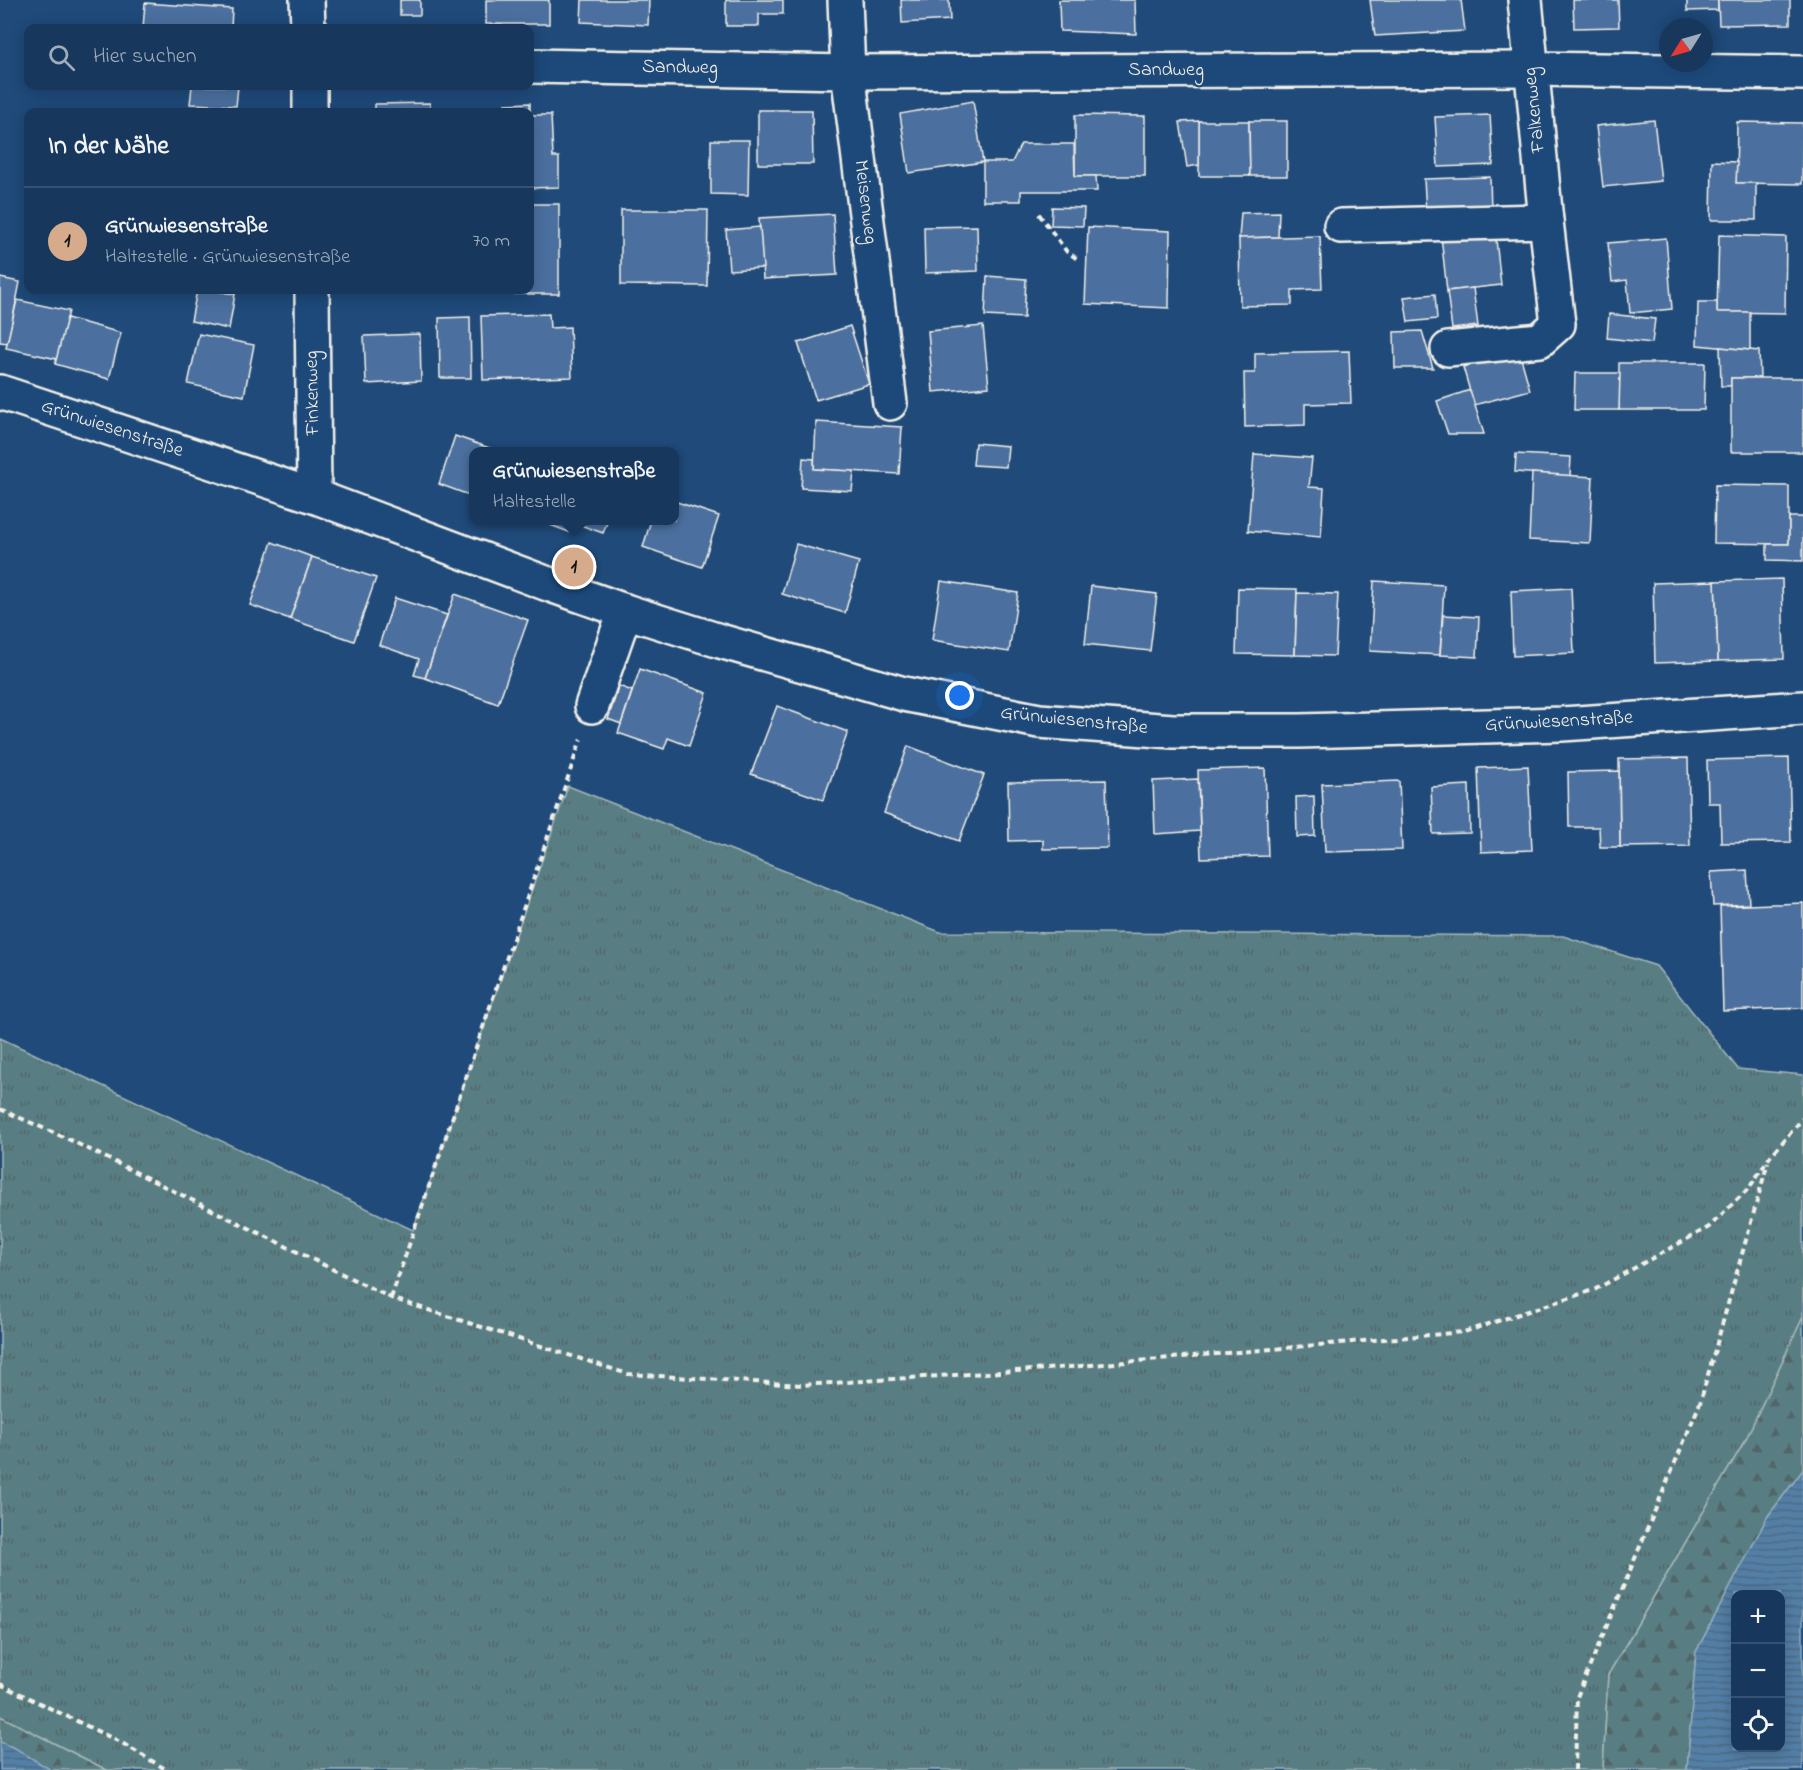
<!DOCTYPE html>
<html lang="de">
<head>
<meta charset="utf-8">
<style>
	:root { --surface:#17385c; --page:#203f62; --text:#f1f3f6; --muted:#9eacbb; --line:#365272; --accent:#d6ab8b }
	body { margin:0; font-family:"Indie Flower",sans-serif; background:var(--page); color:var(--text) }
	.controls { position:absolute; right:18px; bottom:18px; display:grid; overflow:hidden; border-radius:12px; box-shadow:0 3px 15px #0003 }
	.controls button { width:54px; height:54px; display:grid; place-items:center; padding:0; border:0; border-bottom:2px solid var(--line); background:var(--surface); color:var(--text); font:30px sans-serif }
	.compass { position:absolute; left:1659px; top:18px; width:54px; height:54px; border-radius:50%; background:var(--surface); box-shadow:0 3px 15px #0003; rotate:233deg }
	.you { position:absolute; left:960px; top:696px; width:21px; height:21px; margin:-15px; border:4px solid #fff; border-radius:50%; background:#1a73e8; box-shadow:0 0 0 9px #1a73e833 }
	.badge { display:grid; place-items:center; width:39px; height:39px; border-radius:50%; background:var(--accent); color:#111; font-size:20px; font-weight:700 }
	.pin { position:absolute; translate:-50% -50%; border:3px solid #fff; box-shadow:0 2px 6px #0006 }
	.popup { position:absolute; left:469px; top:447px; width:210px; height:78px; box-sizing:border-box; display:grid; place-content:center; border-radius:12px; background:var(--surface); filter:drop-shadow(0 2px 4px #0005); font-size:20px; white-space:nowrap; color:var(--muted) }
	.popup b { font-size:22px; color:var(--text) }
	.popup::after { content:''; position:absolute; left:50%; top:100%; margin-left:-12px; border:12px solid transparent; border-top-color:var(--surface) }
	.list { margin:0; padding:0; list-style:none }
	h2 { display:flex; justify-content:space-between; align-items:center; height:78px; margin:0; padding:0 24px; font-size:26px }
	h2 small { font-size:20px; font-weight:400; color:var(--muted) }
	.list li { display:grid; grid-template-columns:39px 1fr auto; gap:18px; align-items:center; box-sizing:border-box; height:108px; padding:0 24px; border-top:2px solid var(--line) }
	.list b { display:block; font-size:22px; white-space:nowrap }
	.list p { margin:0; font-size:20px; white-space:nowrap; color:var(--muted) }
	.list em { font-size:20px; font-style:normal; color:var(--muted) }
	.icon { flex:none; width:33px; height:33px; fill:none; stroke:currentColor; stroke-width:2; stroke-linecap:round; stroke-linejoin:round }
	.map { position:relative; flex:none; width:1803px; height:1770px; overflow:hidden }
	.search { position:absolute; background:var(--surface); box-shadow:0 3px 15px #0003; left:24px; top:24px; width:510px; height:66px; display:flex; align-items:center; gap:15px; box-sizing:border-box; padding:0 21px; border-radius:12px; color:var(--muted); font-size:22px }
	.panel { position:absolute; background:var(--surface); box-shadow:0 3px 15px #0003; left:24px; top:108px; width:510px; height:186px; border-radius:12px }
	.map>svg:first-child { display:block }
</style>
</head>
<body>
<div class="map">
<svg width="1803" height="1770" viewBox="0 0 1803 1770">
	<defs>
		<pattern id="grass-tufts" width="24" height="20" patternUnits="userSpaceOnUse" patternTransform="scale(1.5)"><rect width="24" height="20" fill="#587e84"/><path d="M3 7l-1-3M5 7V3M7 7l1-3M15 17l-1-3M17 17v-4M19 17l1-3" fill="none" stroke="#516668"/></pattern>
		<pattern id="forest-firs" width="22" height="20" patternUnits="userSpaceOnUse" patternTransform="scale(1.5)"><rect width="22" height="20" fill="#587e84"/><path d="M5 1l3.5 6h-7zM16 11l3.5 6h-7z" fill="#516668"/></pattern>
		<pattern id="water-rules" width="6" height="5" patternUnits="userSpaceOnUse" patternTransform="scale(1.5)"><rect width="6" height="5" fill="#527fa7"/><path d="M0 2.5h6" fill="none" stroke="#4e6980"/></pattern>
	</defs>
	<rect width="100%" height="100%" fill="#1f4a7a"/>
	<filter id="ink" filterUnits="userSpaceOnUse"><feTurbulence type="fractalNoise" baseFrequency=".0167" numOctaves="2"/><feDisplacementMap in="SourceGraphic" scale="12" xChannelSelector="R" yChannelSelector="G"/><feConvolveMatrix kernelMatrix="1 2 1 2 8 2 1 2 1" color-interpolation-filters="sRGB"/></filter>
	<g filter="url(#ink)">
		<path fill="url(#grass-tufts)" stroke="#a6b8b6" stroke-width="1.5" d="M568,786L940,932L1563,936L1656,966L1738,1069L1803,1075V1317L1746,1439L1608,1675L1603,1770H107L0,1716V1038L413,1230Z"/>
		<g fill="url(#forest-firs)" stroke="#a6b8b6" stroke-width="1.5">
			<path d="M1803,1317V1470L1768,1516L1696,1652L1687,1770H1603L1608,1675L1746,1439Z"/>
			<path d="M0,1716L107,1770H51L0,1742Z"/>
		</g>
		<g fill="url(#water-rules)" stroke="#93adc1" stroke-width="1.5" fill-rule="evenodd">
			<path d="M1803,1470V1770H1687L1696,1652L1768,1516ZM1736,1594H1780V1748H1736Z"/>
			<path d="M0,1742L15,1748L51,1770H0Z"/>
		</g>
		<g fill="#4b709f" stroke="#f4f1e8" stroke-width="1.5">
			<rect x="400" y="0" width="20" height="15"/>
			<rect x="486" y="0" width="63" height="24"/>
			<path d="M582,0H649L648,25L581,22Z"/>
			<path d="M726,0H783V14H759V26H726Z"/>
			<path d="M901,0H949L950,20L902,23Z"/>
			<path d="M1059,0H1135L1136,34L1060,31Z"/>
			<path d="M1370,0H1461L1465,31L1375,36Z"/>
			<path d="M1573,0H1618L1619,27L1574,28Z"/>
			<path d="M1687,0H1718V10L1687,11Z"/>
			<path d="M1718,0H1790V24L1719,25Z"/>
			<path d="M145,3L232,9L231,28H143Z"/>
			<path d="M192,86H238L236,106L190,104Z"/>
			<path d="M973,101L983,162L909,173L900,114Z"/>
			<path d="M430,103V112H375V104Z"/>
			<path d="M530,103V115H551L553,157H559V187L530,188V112H505V104Z"/>
			<path d="M758,110H812L813,164H758Z"/>
			<path d="M1075,115L1145,116V176H1075Z"/>
			<path d="M1490,115L1493,165L1438,167L1435,117Z"/>
			<path d="M1654,120L1661,181L1603,187L1596,126Z"/>
			<path d="M1199,121H1249L1250,176H1199Z"/>
			<path d="M1199,121V165L1187,167L1180,122Z"/>
			<path d="M1249,121H1287V176H1250Z"/>
			<path d="M1737,122L1803,123L1802,184L1736,183Z"/>
			<path d="M711,140H749L748,195L711,194Z"/>
			<path d="M1021,144H1074L1075,176H1096L1097,191H1021V201H983V162H1012Z"/>
			<path d="M1712,161L1737,162L1736,183H1756V220H1711Z"/>
			<path d="M1490,177L1491,211L1426,213L1424,179Z"/>
			<path d="M530,204H559V294H506L507,290H530Z"/>
			<path d="M1052,207L1084,208L1083,226L1051,225Z"/>
			<path d="M621,210H708L707,286L621,285Z"/>
			<path d="M1279,212L1278,237L1239,238L1241,213Z"/>
			<path d="M833,214L837,275L763,279L759,218Z"/>
			<path d="M977,226L978,271L925,273L924,227Z"/>
			<path d="M760,227L763,268L729,270L726,230Z"/>
			<path d="M1088,227L1170,231L1169,308L1085,304Z"/>
			<path d="M1495,230L1501,285L1447,291L1441,236Z"/>
			<path d="M1719,235L1786,237L1785,313L1717,312Z"/>
			<path d="M1320,236L1322,289L1292,290V305L1240,306L1239,238Z"/>
			<path d="M1666,238L1672,309L1630,313L1627,280L1612,282L1608,243Z"/>
			<path d="M987,276L1026,279L1024,318L985,316Z"/>
			<path d="M0,278L20,282L8,343L0,342Z"/>
			<path d="M1473,288L1478,326L1452,329L1447,291Z"/>
			<path d="M197,290H210L235,294L229,329L191,321Z"/>
			<path d="M210,290H236L235,294Z"/>
			<path d="M1435,294L1437,319L1408,322L1404,297Z"/>
			<path d="M17,300L69,311L57,359L6,348Z"/>
			<path d="M1698,302H1717V312H1750V350L1697,345Z"/>
			<path d="M549,314L550,328L570,327L572,377L483,380L481,316Z"/>
			<path d="M1609,314L1655,319L1652,343L1607,338Z"/>
			<path d="M470,317L471,378H440L439,318Z"/>
			<path d="M67,318L121,333L109,379L55,364Z"/>
			<path d="M850,326L869,384L816,400L798,343Z"/>
			<path d="M983,326L989,387L933,392L928,331Z"/>
			<path d="M1422,331L1433,368H1395L1394,332Z"/>
			<path d="M199,334L254,345L244,396L188,384Z"/>
			<path d="M420,334L421,381L366,384L364,336Z"/>
			<path d="M1720,347L1759,351L1760,378H1731V386H1721Z"/>
			<path d="M1349,351L1351,403L1305,404V425L1245,427L1244,373H1255V353Z"/>
			<path d="M1519,351L1530,390L1474,405L1463,367Z"/>
			<path d="M1619,363H1705L1704,410H1619Z"/>
			<path d="M1575,373H1620L1619,410H1574Z"/>
			<rect x="1731" y="378" width="72" height="74"/>
			<path d="M1470,390L1484,434H1448L1437,401Z"/>
			<path d="M816,422L902,427L899,474L814,469Z"/>
			<path d="M455,436L498,451L474,452V497L439,484Z"/>
			<path d="M975,443L1008,446L1006,467L973,465Z"/>
			<path d="M1254,454L1312,458L1309,487L1324,488L1321,537L1248,531Z"/>
			<path d="M1516,454L1571,457L1570,476L1515,472Z"/>
			<path d="M803,458L814,459V469L854,471L852,491L801,488Z"/>
			<path d="M1532,473L1593,477L1590,543L1529,540Z"/>
			<path d="M1715,485L1789,486V544L1714,543Z"/>
			<path d="M674,501L719,516L702,567L643,547L651,520H674Z"/>
			<path d="M1789,517H1803V561L1767,560V544H1789Z"/>
			<path d="M537,520H608L603,533L572,522L569,532Z"/>
			<path d="M272,542L312,557L290,619L250,605Z"/>
			<path d="M796,544L859,562L845,613L782,594Z"/>
			<path d="M312,557L376,578L354,641L290,619Z"/>
			<path d="M1782,579L1784,659L1718,661L1715,581Z"/>
			<path d="M941,581L1018,593L1009,652L932,640Z"/>
			<path d="M1374,581L1444,585L1440,655L1370,651Z"/>
			<path d="M1715,581L1718,661L1655,663L1653,583Z"/>
			<path d="M1091,586L1157,594L1150,651L1085,644Z"/>
			<path d="M1238,588L1297,589L1295,655L1236,654Z"/>
			<path d="M1571,588L1574,653L1513,656L1511,591Z"/>
			<path d="M1297,593L1338,594L1335,656L1295,655Z"/>
			<path d="M455,594L528,620L498,704L425,678Z"/>
			<path d="M395,598L447,615L425,678L414,675L419,659L379,645Z"/>
			<path d="M1443,615L1479,617L1477,657L1440,655Z"/>
			<path d="M640,669L707,693L689,746L668,738L664,749L618,733Z"/>
			<path d="M619,686L632,691L621,724L608,719Z"/>
			<path d="M777,706L848,732L823,800L751,774Z"/>
			<path d="M908,746L984,775L959,841L884,813Z"/>
			<path d="M1688,758L1690,846L1620,847L1619,759Z"/>
			<path d="M1789,758L1791,842L1721,843L1720,803H1708L1707,760Z"/>
			<path d="M1528,766L1532,850L1481,852L1478,768Z"/>
			<path d="M1265,768L1268,856L1201,858L1198,770Z"/>
			<path d="M1619,771L1620,847H1600L1599,827H1569L1568,772Z"/>
			<path d="M1198,779L1200,831L1155,834L1153,781Z"/>
			<path d="M1106,780L1108,848L1043,849V840L1009,841L1008,782Z"/>
			<path d="M1399,781L1402,850L1325,852L1322,784Z"/>
			<path d="M1469,785L1470,833L1433,834L1431,787Z"/>
			<path d="M1314,796L1315,836L1297,837L1296,797Z"/>
			<path d="M1747,870L1749,904L1713,906L1711,872Z"/>
			<path d="M1803,903V1008L1723,1011L1720,906Z"/>
		</g>
		<g fill="none" stroke-linecap="round" stroke-linejoin="round">
			<defs>
				<g id="minor">
					<path d="M307,0L308,28"/>
					<path d="M845,0L848,72L890,403"/>
					<path d="M530,66L848,72L1531,69L1803,73"/>
					<path d="M310,86V112"/>
					<path d="M1341,226L1546,221"/>
					<path d="M312,290L314,496"/>
					<path d="M1448,349L1540,340L1558,324L1546,221L1525,0"/>
					<path d="M0,392L314,496L548,584L625,611L720,641L904,694L1039,721L1173,731H1300L1562,724L1803,708"/>
					<path d="M592,706L625,611"/>
				</g>
			</defs>
			<use href="#minor" stroke="#f4f1e8" stroke-width="38"/>
			<g stroke="#f4f1e8" stroke-width="4" stroke-dasharray="6 4.5" stroke-linecap="butt">
				<path d="M1039,214L1067,252L1079,260"/>
				<path d="M0,1109L70,1140L391,1298L628,1374L801,1385L1047,1369L1464,1332L1596,1289L1709,1227L1749,1188L1769,1158L1803,1118"/>
				<path d="M391,1298L581,739"/>
				<path d="M0,1684L122,1743L167,1770"/>
				<path d="M1575,1770L1577,1697L1700,1403L1768,1162"/>
			</g>
			<use href="#minor" stroke="#1f4a7a" stroke-width="33"/>
		</g>
	</g>
	<g text-anchor="middle" dominant-baseline="central" stroke-width="4.5" stroke-linejoin="round" paint-order="stroke">
		<g font-size="20" fill="#f4f1e8" stroke="#1f4a7a">
			<text transform="translate(680 68) rotate(1)">Sandweg</text>
			<text x="1166" y="70">Sandweg</text>
			<text transform="translate(1535 110) rotate(-96)">Falkenweg</text>
			<text transform="translate(865 202) rotate(83)">Meisenweg</text>
			<text transform="translate(313 393) rotate(-91)">Finkenweg</text>
			<text transform="translate(112 429) rotate(18)">Grünwiesenstraße</text>
			<text transform="translate(1074 721) rotate(6)">Grünwiesenstraße</text>
			<text transform="translate(1559 722) rotate(-3)">Grünwiesenstraße</text>
		</g>
	</g>
</svg>
<div class="controls">
<button>+</button>
<button>−</button>
<button><svg class="icon" aria-label="locate" viewBox="0 0 24 24"><circle cx="12" cy="12" r="6"/><path d="M12 2v4M12 18v4M2 12h4M18 12h4"/></svg></button>
</div>
<svg class="compass" viewBox="-18 -18 36 36"><path d="M0-13l5 13h-10z" fill="#e53935"/><path d="M0 13l5-13h-10z" fill="#9eacbb"/></svg>
<div class="you"></div>
<div class="pin badge" style="left:574px;top:567px">1</div>
<div class="popup"><b>Grünwiesenstraße</b>Haltestelle</div>
<div class="search"><svg class="icon" aria-label="search" viewBox="0 0 24 24"><circle cx="10" cy="10" r="6"/><path d="M15 15l6 6"/></svg>Hier suchen</div>
<section class="panel">
<h2>In der Nähe<small></small></h2>
<ul class="list">
<li><span class="badge">1</span><div><b>Grünwiesenstraße</b><p>Haltestelle · Grünwiesenstraße</p></div><em>70 m</em></li>
</ul>
</section>
</div>
</body>
</html>
